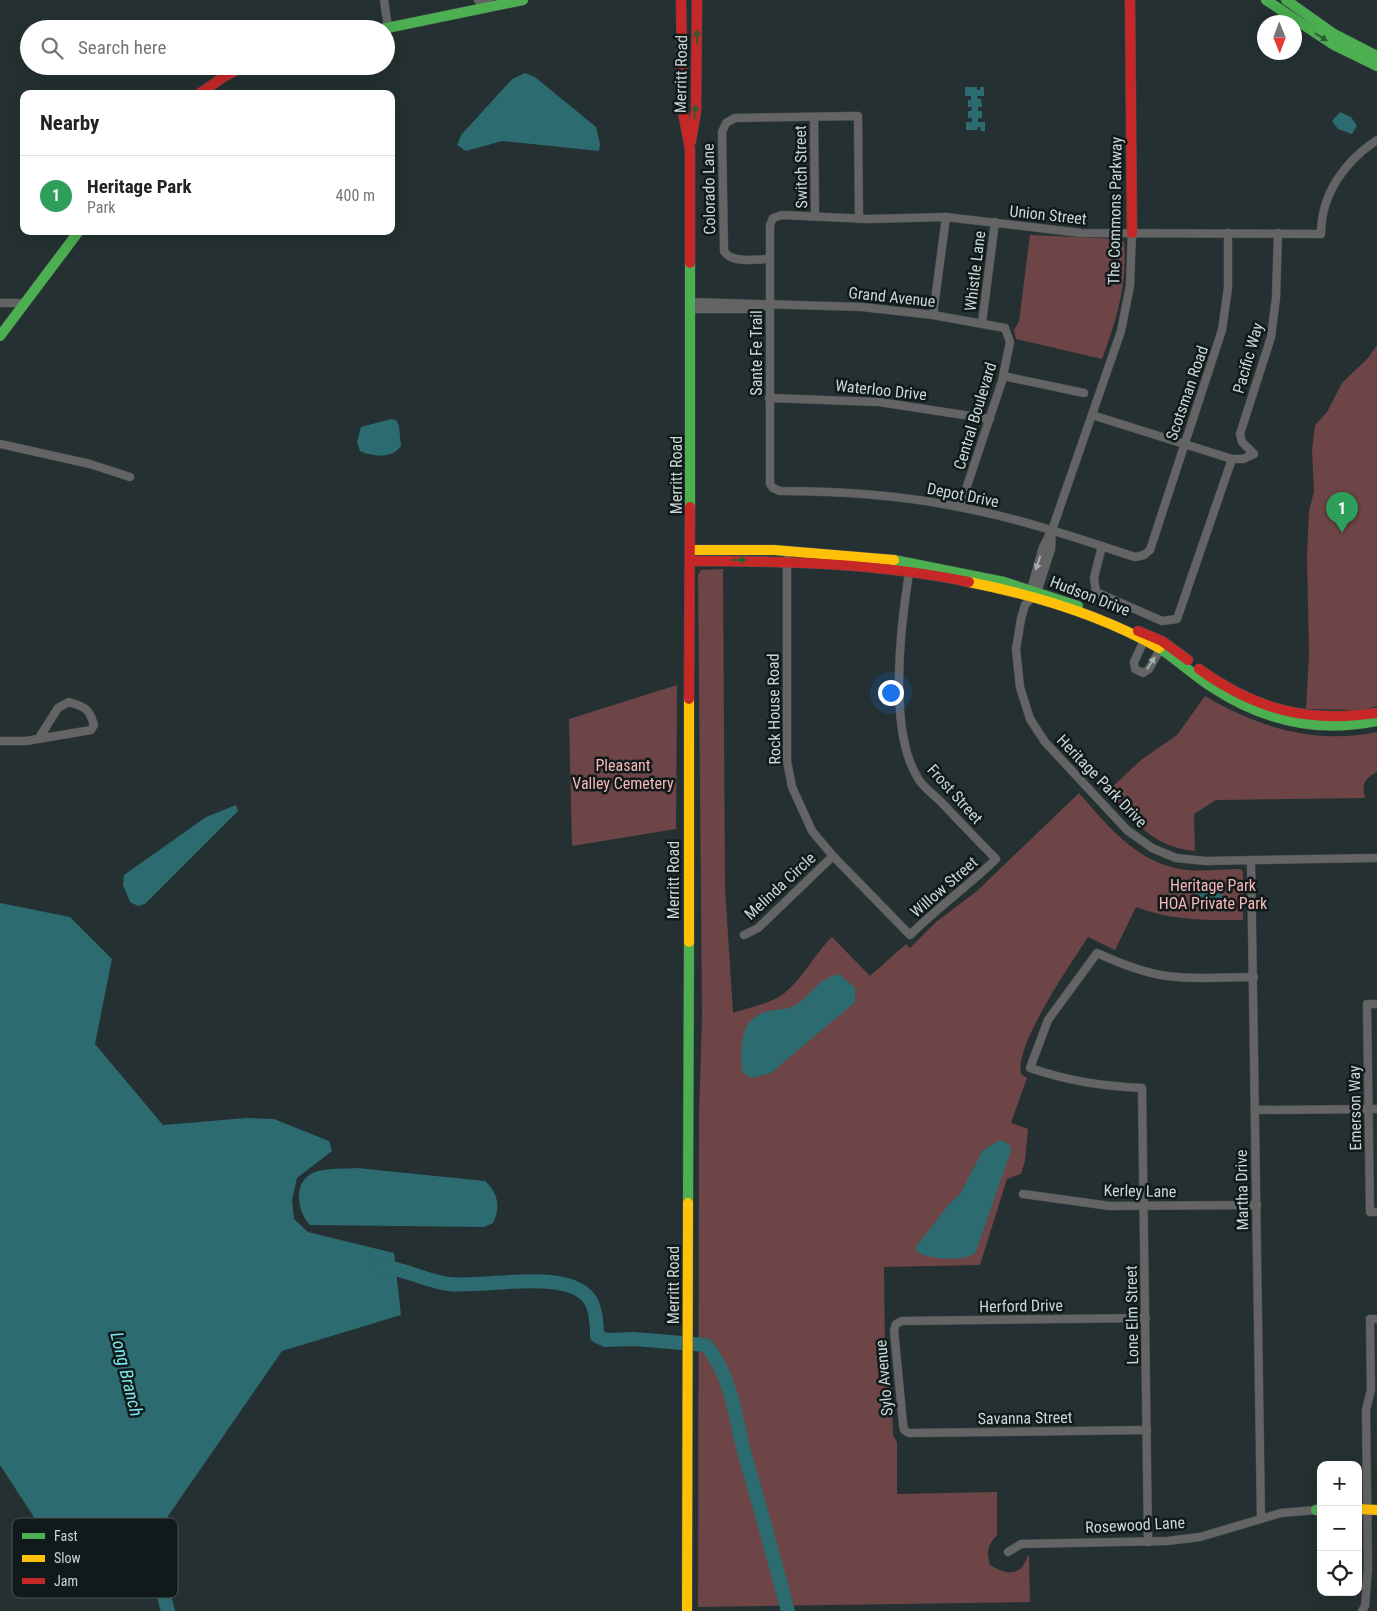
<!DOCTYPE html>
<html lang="en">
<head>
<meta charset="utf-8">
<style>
	:root { --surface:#fff; --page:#f2f2f2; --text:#222; --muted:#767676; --line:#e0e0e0; --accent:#545959 }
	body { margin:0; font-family:"Roboto Condensed",sans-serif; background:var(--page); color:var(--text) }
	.controls { position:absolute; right:15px; bottom:15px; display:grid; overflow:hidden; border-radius:10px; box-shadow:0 5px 20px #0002 }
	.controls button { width:45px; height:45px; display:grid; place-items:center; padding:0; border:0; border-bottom:1px solid var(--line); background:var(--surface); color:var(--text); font:25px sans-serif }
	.compass { position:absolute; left:1257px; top:15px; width:45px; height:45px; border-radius:50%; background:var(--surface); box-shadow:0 5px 20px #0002; rotate:179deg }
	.you { position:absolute; left:890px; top:692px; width:18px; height:18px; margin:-12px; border:4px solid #fff; border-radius:50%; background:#1a73e8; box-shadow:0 0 0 8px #1a73e833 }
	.badge { display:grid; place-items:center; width:32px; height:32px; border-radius:50%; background:var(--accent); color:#fff; font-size:16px; font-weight:700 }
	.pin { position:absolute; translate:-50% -41px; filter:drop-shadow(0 1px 2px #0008) }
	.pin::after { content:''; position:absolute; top:26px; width:18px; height:15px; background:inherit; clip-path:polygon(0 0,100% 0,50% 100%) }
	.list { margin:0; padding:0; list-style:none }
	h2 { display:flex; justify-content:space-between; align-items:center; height:65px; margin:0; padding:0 20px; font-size:21px }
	h2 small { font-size:16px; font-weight:400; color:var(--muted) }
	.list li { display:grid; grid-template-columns:32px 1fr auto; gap:15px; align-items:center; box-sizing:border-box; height:80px; padding:0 20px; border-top:1px solid var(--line) }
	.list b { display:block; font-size:19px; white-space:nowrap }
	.list p { margin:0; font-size:16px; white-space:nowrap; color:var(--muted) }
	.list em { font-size:16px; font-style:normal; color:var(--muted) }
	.icon { flex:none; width:28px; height:28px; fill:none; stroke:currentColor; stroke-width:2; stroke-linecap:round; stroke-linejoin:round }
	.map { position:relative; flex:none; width:1377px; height:1611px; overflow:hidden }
	.search { position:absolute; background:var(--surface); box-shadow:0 5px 20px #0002; left:20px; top:20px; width:375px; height:55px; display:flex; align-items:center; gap:12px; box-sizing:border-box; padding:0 18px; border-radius:28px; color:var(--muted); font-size:19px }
	.panel { position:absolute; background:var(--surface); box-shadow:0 5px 20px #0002; left:20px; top:90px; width:375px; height:145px; border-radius:10px }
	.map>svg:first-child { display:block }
</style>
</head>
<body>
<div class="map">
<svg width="1377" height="1611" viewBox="0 0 1377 1611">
	<rect width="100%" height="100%" fill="#243031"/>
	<g fill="#6d4546">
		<path d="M1030,235L1119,239L1124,242C1128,282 1116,322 1102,359L1016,339L1014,330L1019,321Z"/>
		<path d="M1377,345V706L1361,710L1306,709L1309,655L1307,556L1309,510L1314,492L1312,450L1315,425L1327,412L1342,383L1368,358Z"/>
		<path d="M723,569L725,887L733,1013C747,1008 764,1005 777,998C799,986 814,954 832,937L870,976L906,944L910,948L936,922L977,891L1079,793C1106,824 1133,858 1175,868C1195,873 1219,869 1240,869L1243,872V920C1206,920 1172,921 1136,907L1115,950L1088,937C1071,964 1014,1045 1021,1074L1027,1078L1011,1123L1028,1129L1025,1161L1021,1174L1007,1179L980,1265L884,1267L885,1356L892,1407L893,1435L897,1442V1494L997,1492V1535C988,1545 986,1551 990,1565C999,1570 1011,1577 1021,1568C1025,1565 1026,1558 1029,1554L1030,1602L698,1607L699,1116L702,1015L698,575L701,570Z"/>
		<path d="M677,685L676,829L572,846L569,719Z"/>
		<path d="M1205,696C1257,727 1316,745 1377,732V772C1365,778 1361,784 1365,798L1216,800L1194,814L1195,851C1152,847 1135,821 1106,793L1141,760L1177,735Z"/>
	</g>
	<g fill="#2c6b70">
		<path d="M525,73L535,77L596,127L600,144L599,151L502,141L466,151L457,145L461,135L512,79Z"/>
		<path d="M965,87H977V90H980V87H984V96H977L978,99H981L982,107H978V111H982V118H978V122H985V131H981L980,127H978L977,130H966V122H972V118H968V111H971L972,107H968V100H971V96H965Z"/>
		<path d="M1340,112L1351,117L1357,126L1352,134L1338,129L1332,121Z"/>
		<path d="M391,419L396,420L399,426L401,446C392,459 373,457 360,451L357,442L361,427Z"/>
		<path d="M236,805L238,811L145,904L138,906L130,902L123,885L124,875L206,817Z"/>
		<rect x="1197" y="885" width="25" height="13"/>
		<path d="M0,903L70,917L112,959L95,1044L163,1125L246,1118L274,1119L329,1141L332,1151L297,1178L292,1200L294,1219L308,1232L394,1253L401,1315L282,1351L166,1519L84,1594L0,1465Z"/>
		<path d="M839,974L855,988V1002L771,1073L752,1078L742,1072C741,1049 738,1021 765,1012C773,1009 784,1010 792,1007C810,998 815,980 839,974Z"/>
		<path d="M1000,1140L1009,1144L1011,1151L975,1254C961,1261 931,1260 917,1252L916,1247L949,1204L960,1194L983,1150Z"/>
		<path d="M357,1168L485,1181C498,1193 501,1207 493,1223L484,1227L310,1225C296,1210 292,1178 318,1171C330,1168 345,1169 357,1168Z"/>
	</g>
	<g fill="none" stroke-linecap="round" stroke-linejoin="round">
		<g stroke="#2c6b70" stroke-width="14">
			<path d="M379,1266C404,1268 425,1281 449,1284C484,1288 562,1269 587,1296C596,1305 597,1323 597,1336L606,1340L634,1339L706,1345C733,1379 734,1414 745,1455C760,1507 774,1559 788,1611"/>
			<path d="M143,1520L168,1611"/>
		</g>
		<defs>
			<g id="street">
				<path d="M384,0L388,27"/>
				<path d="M478,0L485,8L489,0"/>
				<path d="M814,117L815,216"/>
				<path d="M1228,233V288L1222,330L1150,550L1144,555L1135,557C1077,538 1019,518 959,507C900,495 840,491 780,491L773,488L770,484V225L773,218L782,215L868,219L946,217L1081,233L1321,234C1321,194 1345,161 1377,140"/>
				<path d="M769,259C757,259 731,264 724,251L722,132L726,123L735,118L858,116L859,219"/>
				<path d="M690,302L862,307L933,315L1005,328L1010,342L1002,381L960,507"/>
				<path d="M0,303H24"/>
				<path d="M690,309H753L766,306"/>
				<path d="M933,315L946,217"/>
				<path d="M982,323L995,222"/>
				<path d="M1003,376L1084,393"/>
				<path d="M769,398L879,402L990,419"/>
				<path d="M1092,415L1232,459H1243L1254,454L1242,442L1240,434L1271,337L1276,298L1278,233"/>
				<path d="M0,444L90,464L130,477"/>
				<path d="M1052,530L1051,549L1037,592L1025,605L1021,619L1016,649L1020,687L1030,719L1045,742L1127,830L1152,848L1176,858L1205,861L1377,858"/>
				<path d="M1102,546L1094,578L1096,592L1162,621L1177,619L1232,459"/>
				<path d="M787,560V761L792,787L812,831L833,856L910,935C937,908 968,886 996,859C978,841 961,823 943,804C936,796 925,789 919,780C887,731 901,622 910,567"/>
				<path d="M1030,593L1043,547L1052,530L1121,331L1130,286L1132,233"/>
				<path d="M1146,636L1134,662L1135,669L1143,673L1149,669L1162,646"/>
				<path d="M0,741H26L91,730L94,725C89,708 85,707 69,702L58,708L39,738"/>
				<path d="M1251,860L1261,1519"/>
				<path d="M744,935L758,928L833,856"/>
				<path d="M1377,1004H1367L1370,1212H1377"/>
				<path d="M1255,1110L1377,1109"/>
				<path d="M1023,1194L1110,1206L1257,1205"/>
				<path d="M1146,1318L902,1321L896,1324L894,1330L903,1424L904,1430L909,1433L1147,1430"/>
				<path d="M1148,1542L1142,1088C1101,1086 1069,1081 1030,1068L1048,1020L1097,953C1119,963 1143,973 1167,976C1196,980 1225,977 1254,977"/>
				<path d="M1008,1552L1021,1544L1167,1541L1200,1537L1281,1513L1316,1510"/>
				<path d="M1362,1611L1365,1606L1368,1568L1366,1410L1371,1390L1370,1319H1377"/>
			</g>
			<g id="fast">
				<path d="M1266,0L1334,45L1377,66"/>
				<path d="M1286,0L1334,34L1377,56"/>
				<path d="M382,29L523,0"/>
				<path d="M0,336L79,231"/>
				<path d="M690,507V263"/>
				<path d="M894,560L1004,582L1078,606"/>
				<path d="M1159,648C1178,660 1193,675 1212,687C1262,720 1318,733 1377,721"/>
				<path d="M688,1203L689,942"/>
				<path d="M1316,1510L1321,1509"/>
			</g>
			<g id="slow">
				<path d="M691,550H774L894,560"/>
				<path d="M969,582C1034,595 1101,615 1159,648"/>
				<path d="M689,942V699"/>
				<path d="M1358,1509L1377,1510"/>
				<path d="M687,1611L688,1203"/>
			</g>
			<g id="jam">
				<path d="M681,0L683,112L690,149V263"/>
				<path d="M1130,0L1132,233"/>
				<path d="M199,94L225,76L245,66"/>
				<path d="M691,141L696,111L697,0"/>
				<path d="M691,561C785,561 877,563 969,582"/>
				<path d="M1138,631L1162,641L1188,660"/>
				<path d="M1199,669C1256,710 1307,723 1377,713"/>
				<path d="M689,699L690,507"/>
			</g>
		</defs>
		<use href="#street" stroke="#434d4e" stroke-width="9"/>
		<use href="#fast" stroke="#434d4e" stroke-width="11"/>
		<use href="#slow" stroke="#434d4e" stroke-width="11"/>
		<use href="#jam" stroke="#434d4e" stroke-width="11"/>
		<use href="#street" stroke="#656464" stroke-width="8"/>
		<use href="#fast" stroke="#4caf50" stroke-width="10"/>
		<use href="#slow" stroke="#ffc107" stroke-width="10"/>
		<use href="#jam" stroke="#c62828" stroke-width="10"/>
	</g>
	<defs><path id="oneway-solid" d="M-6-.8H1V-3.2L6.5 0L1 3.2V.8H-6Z" transform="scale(1.25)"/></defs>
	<g fill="#2c5d33">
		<use href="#oneway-solid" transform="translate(697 37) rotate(-90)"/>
		<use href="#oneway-solid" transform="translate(1321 37) rotate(32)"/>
		<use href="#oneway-solid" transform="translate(695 112) rotate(-85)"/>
		<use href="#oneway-solid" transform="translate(739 560)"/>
	</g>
	<g fill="#a7aeaf">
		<use href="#oneway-solid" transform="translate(1038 563) rotate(108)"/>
		<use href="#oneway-solid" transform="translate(1151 663) rotate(-57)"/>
	</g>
	<g text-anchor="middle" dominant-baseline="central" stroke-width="5" stroke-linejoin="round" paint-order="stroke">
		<g font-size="16" fill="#cad6d7" stroke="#111a1b">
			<text transform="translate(681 74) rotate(-89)">Merritt Road</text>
			<text transform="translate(801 167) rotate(-91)">Switch Street</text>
			<text transform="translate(709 189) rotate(-91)">Colorado Lane</text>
			<text transform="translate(1115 211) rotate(-89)">The Commons Parkway</text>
			<text transform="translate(1048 215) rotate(6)">Union Street</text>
			<text transform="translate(975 271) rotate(-83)">Whistle Lane</text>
			<text transform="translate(892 297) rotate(6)">Grand Avenue</text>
			<text transform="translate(756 353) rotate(-90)">Sante Fe Trail</text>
			<text transform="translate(1248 358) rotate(-74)">Pacific Way</text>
			<text transform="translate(881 390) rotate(6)">Waterloo Drive</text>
			<text transform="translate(1187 393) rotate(-71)">Scotsman Road</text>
			<text transform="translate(975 416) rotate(-73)">Central Boulevard</text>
			<text transform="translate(676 475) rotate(-90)">Merritt Road</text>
			<text transform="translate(963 495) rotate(11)">Depot Drive</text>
			<text transform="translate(1090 596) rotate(21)">Hudson Drive</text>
			<text transform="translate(774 709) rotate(-91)">Rock House Road</text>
			<text transform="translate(1102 781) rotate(46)">Heritage Park Drive</text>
			<text transform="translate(955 794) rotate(48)">Frost Street</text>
			<text transform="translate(673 880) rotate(-90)">Merritt Road</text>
			<text transform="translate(780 886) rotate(-43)">Melinda Circle</text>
			<text transform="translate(944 887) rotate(-41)">Willow Street</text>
			<text transform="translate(1355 1108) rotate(-91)">Emerson Way</text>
			<text transform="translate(1242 1190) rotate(-91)">Martha Drive</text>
			<text transform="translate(1140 1191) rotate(1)">Kerley Lane</text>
			<text transform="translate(673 1285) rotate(-90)">Merritt Road</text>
			<text transform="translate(1021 1306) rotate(-1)">Herford Drive</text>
			<text transform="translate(1132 1315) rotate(-91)">Lone Elm Street</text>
			<text transform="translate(884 1378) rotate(-95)">Sylo Avenue</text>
			<text transform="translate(1025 1418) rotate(-1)">Savanna Street</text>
			<text transform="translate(1135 1525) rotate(-3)">Rosewood Lane</text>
		</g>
		<g font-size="16" fill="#f9b6b7" stroke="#111a1b">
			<text x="623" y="765">Pleasant<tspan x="623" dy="18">Valley Cemetery</tspan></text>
			<text x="1213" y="885">Heritage Park<tspan x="1213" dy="18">HOA Private Park</tspan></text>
		</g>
		<g font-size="18" font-style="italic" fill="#7ce4ec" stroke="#111a1b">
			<text transform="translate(127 1374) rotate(76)">Long Branch</text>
		</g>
	</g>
	<rect x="12" y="1518" width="166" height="80" rx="8" fill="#111a1b" stroke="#485253" stroke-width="1"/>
	<rect x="22" y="1533" width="23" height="6" fill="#4caf50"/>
	<rect x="22" y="1555" width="23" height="7" fill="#ffc107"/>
	<rect x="22" y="1578" width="23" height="6" fill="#c62828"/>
	<g font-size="14" fill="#cad6d7">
		<text x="54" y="1541">Fast</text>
		<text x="54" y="1563">Slow</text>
		<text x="54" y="1586">Jam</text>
	</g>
</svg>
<div class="controls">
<button>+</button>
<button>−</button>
<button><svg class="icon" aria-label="locate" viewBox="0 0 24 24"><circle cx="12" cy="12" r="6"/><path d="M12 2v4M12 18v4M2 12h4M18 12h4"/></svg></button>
</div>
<svg class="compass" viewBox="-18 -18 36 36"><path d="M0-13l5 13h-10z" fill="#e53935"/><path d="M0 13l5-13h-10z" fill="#767676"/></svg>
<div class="you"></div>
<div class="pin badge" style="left:1342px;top:533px;background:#2e9e5b">1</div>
<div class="search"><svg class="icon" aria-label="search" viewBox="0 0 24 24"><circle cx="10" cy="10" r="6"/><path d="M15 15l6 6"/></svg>Search here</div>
<section class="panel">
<h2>Nearby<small></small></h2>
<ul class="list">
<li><span class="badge" style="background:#2e9e5b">1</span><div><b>Heritage Park</b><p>Park</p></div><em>400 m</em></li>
</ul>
</section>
</div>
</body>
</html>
